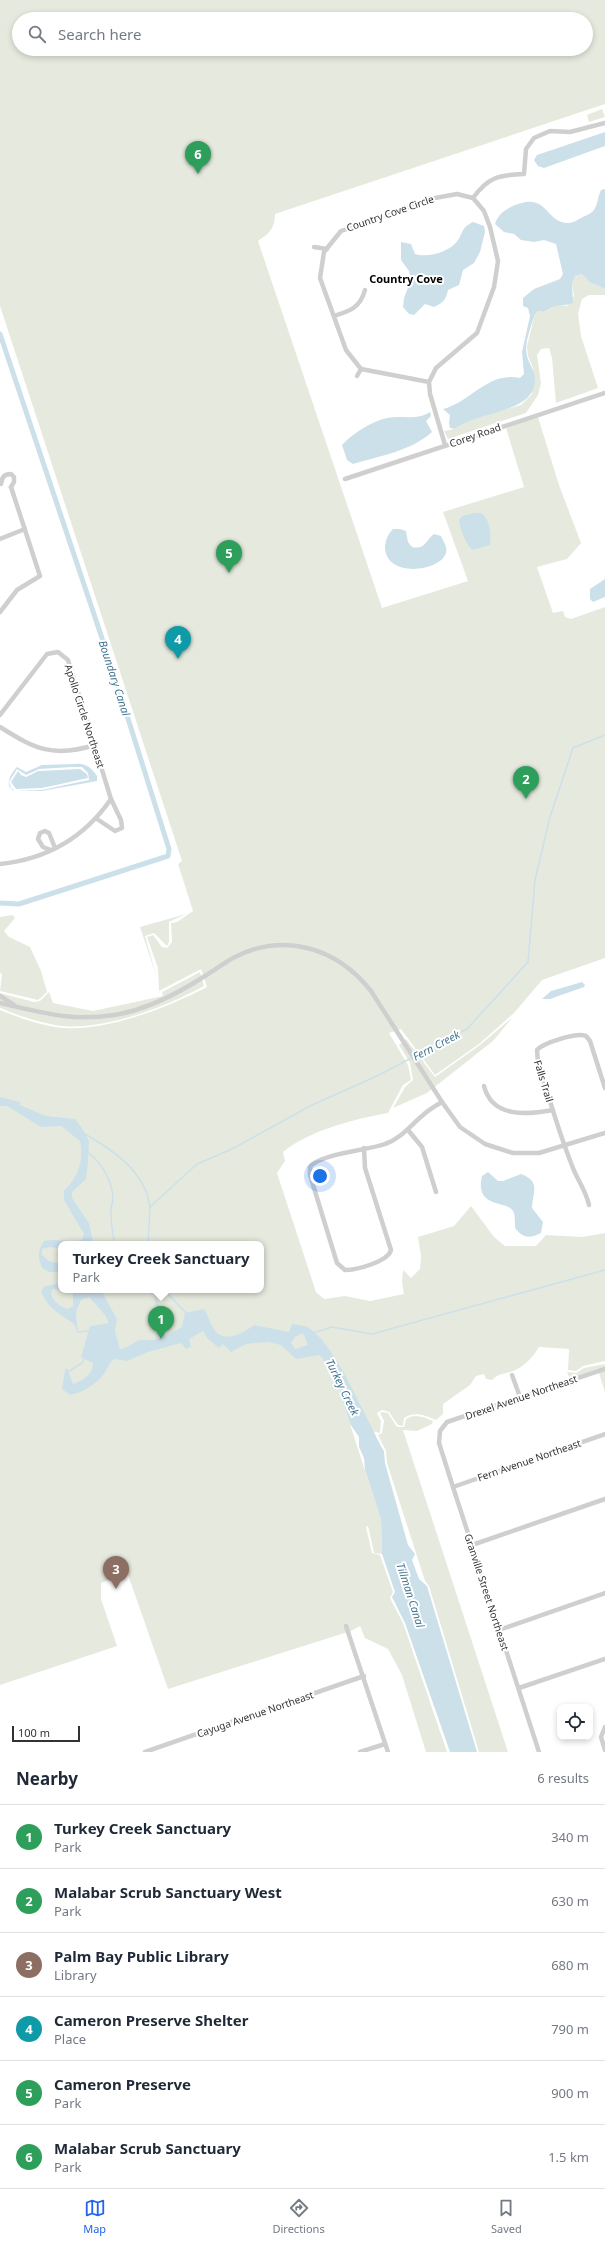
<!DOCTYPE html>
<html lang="en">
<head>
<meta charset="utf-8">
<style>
	:root { --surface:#fff; --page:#f2f2f3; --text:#1f2937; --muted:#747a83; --line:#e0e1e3; --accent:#2563eb }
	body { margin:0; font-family:"Noto Sans",sans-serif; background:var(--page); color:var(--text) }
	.controls { position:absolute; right:12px; bottom:12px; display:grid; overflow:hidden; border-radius:8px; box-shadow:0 2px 6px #0003 }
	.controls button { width:36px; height:36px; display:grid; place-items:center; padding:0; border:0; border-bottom:1px solid var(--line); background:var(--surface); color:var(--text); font:20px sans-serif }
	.scale { position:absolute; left:12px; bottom:10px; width:68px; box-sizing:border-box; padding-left:4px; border:2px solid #323232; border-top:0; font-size:11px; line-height:14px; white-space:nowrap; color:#323232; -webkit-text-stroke:3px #fff; paint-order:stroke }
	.you { position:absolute; left:320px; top:1176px; width:14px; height:14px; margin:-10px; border:3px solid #fff; border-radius:50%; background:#1a73e8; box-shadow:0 0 0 6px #1a73e833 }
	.badge { display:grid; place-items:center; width:26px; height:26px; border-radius:50%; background:var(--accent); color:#fff; font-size:13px; font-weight:700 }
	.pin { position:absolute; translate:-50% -33px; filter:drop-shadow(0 1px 2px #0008) }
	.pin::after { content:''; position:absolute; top:21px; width:14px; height:12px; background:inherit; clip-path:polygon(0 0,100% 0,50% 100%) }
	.popup { position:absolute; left:58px; top:1241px; width:206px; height:52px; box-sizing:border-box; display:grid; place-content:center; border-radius:8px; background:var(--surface); filter:drop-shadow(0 1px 3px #0005); font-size:13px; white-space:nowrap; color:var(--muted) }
	.popup b { font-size:15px; color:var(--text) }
	.popup::after { content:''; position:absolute; left:50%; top:100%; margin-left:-8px; border:8px solid transparent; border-top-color:var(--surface) }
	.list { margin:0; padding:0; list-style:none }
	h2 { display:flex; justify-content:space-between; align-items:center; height:52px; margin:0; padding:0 16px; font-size:17px }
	h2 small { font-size:13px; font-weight:400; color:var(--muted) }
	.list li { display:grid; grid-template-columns:26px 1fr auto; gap:12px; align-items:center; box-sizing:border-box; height:64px; padding:0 16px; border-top:1px solid var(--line) }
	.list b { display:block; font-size:15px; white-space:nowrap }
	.list p { margin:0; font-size:13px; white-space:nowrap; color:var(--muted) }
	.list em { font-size:13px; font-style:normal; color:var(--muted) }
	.icon { flex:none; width:22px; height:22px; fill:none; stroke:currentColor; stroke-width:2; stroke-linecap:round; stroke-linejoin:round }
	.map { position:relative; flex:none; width:605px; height:1752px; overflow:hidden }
	.search { position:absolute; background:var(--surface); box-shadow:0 2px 6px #0003; left:12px; right:12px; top:12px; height:44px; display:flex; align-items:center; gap:10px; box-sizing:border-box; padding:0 14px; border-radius:22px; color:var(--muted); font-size:15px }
	.sheet { height:436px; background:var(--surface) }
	nav { display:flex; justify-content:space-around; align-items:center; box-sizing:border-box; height:56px; border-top:1px solid var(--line); background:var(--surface); font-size:11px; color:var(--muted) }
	nav a { display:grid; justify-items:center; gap:2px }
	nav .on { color:var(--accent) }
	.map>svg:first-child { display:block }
</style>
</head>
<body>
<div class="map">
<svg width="605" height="1752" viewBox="0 0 605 1752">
	<rect width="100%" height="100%" fill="#fff"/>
	<g fill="#e6eade" fill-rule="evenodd">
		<path d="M0,0H605V104L275,214C275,228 270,233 258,241L382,608L468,581L443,512L524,487L506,428L538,417L559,485L581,543L567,559L537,567L553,613L563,611L565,617L571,619L605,607V958L542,980L514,1013L479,1044L435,1075L401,1029L389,1033L408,1065L411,1080L403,1085L388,1113C355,1119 310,1130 283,1152L285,1161L277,1173L316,1292L324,1299L345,1296L370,1301L404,1294L402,1282L403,1270L411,1278L420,1269L421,1256L418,1237L454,1226L471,1206L494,1237L505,1246H536L546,1235L582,1237L605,1233V1361L583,1366L576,1371L568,1370L569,1349L539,1347C533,1357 524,1367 513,1371C503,1375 501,1372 492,1380L486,1379L484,1374L476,1376L470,1385L443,1404V1414L436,1420C424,1415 415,1411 404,1418L403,1426L398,1425L389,1412L382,1410L377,1413L381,1421L380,1433L372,1431L359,1402L324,1344L381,1520L382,1554L374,1553L368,1526L366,1527L372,1553L380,1555L393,1592L390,1598L403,1623L447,1752H426L402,1675L388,1649L365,1638L360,1626L351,1631L168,1689L127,1572L101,1583V1599L117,1646L0,1685V1010C17,1017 37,1024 55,1027C102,1034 166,1008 207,987L201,969L159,991L158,968L147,937L153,935L162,947L167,948L172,942L171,923L177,922L193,911L178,864L182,861L0,306ZM19,19H586V49H19ZM61,1244H261V1290H61Z"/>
		<path d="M602,109L605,117L589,122L587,115Z"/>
		<path d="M582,274L589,282L605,289V295H589L582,299L578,314L581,336L598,388L556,403L552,358L549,348L541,349L537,355L541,383L538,395L526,413L448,439L444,431L455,429L463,422L521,405L532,394L533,368L528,356L527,346L535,314L538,311L544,312L555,305L567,306L574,296L572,284L575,276Z"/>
		<path d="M186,914L169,922V942L167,946L154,933L145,936L156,975L140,927Z"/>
		<path d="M13,915L15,918L4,931L9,937L30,947L41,971L47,992L38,1000L0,991L2,974L0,973V917Z"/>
		<path d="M200,972L204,986C166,1007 99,1033 55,1025C37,1022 17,1015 0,1008V993L34,1002L40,1001L49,992L53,1003L93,1011L163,996L162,992Z"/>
		<path d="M513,1017L493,1041L427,1093L393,1108L405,1087L413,1080L410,1063L399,1045L406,1039L435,1077L480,1045Z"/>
		<path d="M605,1364V1392L598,1370L570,1379L567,1372L576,1373L584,1368Z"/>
		<path d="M382,1412L388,1413L397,1427H404L406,1419C415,1413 424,1417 433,1421L432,1424L417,1431L403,1430L508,1752H479L429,1586L425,1581L387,1463L386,1451L378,1435L382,1433L384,1421L380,1413Z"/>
	</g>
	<g fill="#cce0ea" fill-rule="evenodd">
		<path d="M605,132V146L544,168L538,166L534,160L537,155Z"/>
		<path d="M605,189V289L589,282L582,274L575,276L572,284L573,303C560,308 558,302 544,312L538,311L535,314C531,327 524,343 527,356C529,364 535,370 535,379C536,414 477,411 455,429L450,428L449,423L450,415L443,409C471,402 488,371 520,378L524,374L522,352L530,316L528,308L523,306V298L534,289L560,279L563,274L556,244L544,240L534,242L521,240L514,234L504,232L495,224C498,215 502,212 511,207C549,189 544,224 569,223C573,223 579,219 583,217C587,215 593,213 595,208C598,203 598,196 601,190Z"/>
		<path d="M473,222L484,226L485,232L480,252L474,263L463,270L459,285L448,290C446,300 443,303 434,307L425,304L414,315L409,314L403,307L404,298L411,280L409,271L401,260V242L411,244L415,254C428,258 450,252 458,240C464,231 461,228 473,222Z"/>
		<path d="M430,412L431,416L426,421L432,432C411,451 380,456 353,464L347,460L342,445C352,434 372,421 387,418C402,415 416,421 430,412Z"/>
		<path d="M474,513H481C491,521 491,533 490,545L473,550C466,546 460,528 459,520L462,516Z"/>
		<path d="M393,529H400L406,531L408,542L412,547C425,550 425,541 434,534L441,536C443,541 448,547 446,553C441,571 387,579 385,548C385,541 388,534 393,529Z"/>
		<path d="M605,579V597L593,602L590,599V589Z"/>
		<path d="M75,764C85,763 92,768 97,776V781L42,791H15L42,790L89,780L88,773L82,767H72L39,769L26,775L17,769L9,782L11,788L15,791C3,787 11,773 17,767L26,772L42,765Z"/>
		<path d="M80,769L87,774L88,778L42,788L16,789L11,782L18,771L21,775L26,777L38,771Z"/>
		<path d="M582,982L585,985L584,987L550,999H542L551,991Z"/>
		<path d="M0,1097L20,1102V1105L46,1116L75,1119L82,1128L89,1141L88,1162L86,1179L72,1192V1198L89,1223L93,1242L89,1244H61V1248L50,1247L42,1249V1255L49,1261L61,1264V1272H49L42,1268C38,1257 37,1251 44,1241C57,1238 69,1243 82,1240L84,1234L64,1200V1191C78,1177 84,1161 80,1141L61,1126L41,1127L7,1106H0Z"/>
		<path d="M488,1172L498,1181H503L521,1174C542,1182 532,1193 532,1208L543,1222L541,1233C530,1239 522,1238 515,1228C515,1224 515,1217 514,1213C510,1199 474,1211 482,1176Z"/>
		<path d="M61,1283V1290L53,1289L51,1294C54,1302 60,1307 68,1309L73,1306V1292L101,1290L117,1319L115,1331L120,1349C128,1348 132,1343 140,1340C144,1339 148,1341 152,1340C163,1338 173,1332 182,1327L185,1313L204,1309C208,1315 211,1326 216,1332C227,1343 245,1332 254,1325L289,1332L292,1324C296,1325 303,1325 307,1327C334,1340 368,1423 384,1451L385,1463L408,1545L415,1554L412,1560L419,1579L427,1586L477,1752H450L405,1623L392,1597L395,1592L382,1554L381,1520L365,1470L364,1458L359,1447V1437L350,1424L335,1377L320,1355L296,1359L281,1345L268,1342L246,1344L231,1352L223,1344L219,1348L207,1338L203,1331L189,1339L191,1347L186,1349L181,1343L148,1352L127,1361L114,1359C108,1364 108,1369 103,1375C94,1386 83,1392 70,1395L62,1389L65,1370L67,1368L73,1384C83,1380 93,1375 93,1363L81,1357L90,1326L109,1323L105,1315L89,1297L81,1300L76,1312L77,1326C62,1315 48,1310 41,1291L45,1286ZM303,1333L308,1345L295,1349L291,1343L295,1337Z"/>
	</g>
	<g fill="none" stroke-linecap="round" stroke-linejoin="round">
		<g stroke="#cce0ea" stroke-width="1.5">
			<path d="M85,1134C114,1151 145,1171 150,1207"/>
			<path d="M87,1151C101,1163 112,1179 113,1198C113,1202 111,1206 111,1210C111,1222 112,1233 115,1244"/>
			<path d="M148,1244L150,1207L197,1164L232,1149L310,1106L377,1076L467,1029L528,962L535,880L550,817L573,748L605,735"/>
			<path d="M154,1290L164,1337"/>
			<path d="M164,1290L187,1314"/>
			<path d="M75,1324L78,1332L89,1331"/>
			<path d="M313,1333L332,1327L372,1334L605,1270"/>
			<path d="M68,1372L82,1363L85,1357"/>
		</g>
		<path stroke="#cce0ea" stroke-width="5" d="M0,334L114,674L169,849L168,856L19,904L0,903"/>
		<g stroke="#cfcfcf" stroke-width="4.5">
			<path d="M473,198C488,177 499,175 524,174L526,149L534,138L550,131L570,132L605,123"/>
			<path d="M314,247L327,249"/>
			<path d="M334,316C350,311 360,308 365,290"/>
			<path d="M357,376L361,369"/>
			<path d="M429,382L361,369L346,350L320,278L324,252L341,231L435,198L457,194L473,198L484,211L490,227L498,261L494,287L477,333L436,368L429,382L430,394L445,445"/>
			<path d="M345,479L605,393"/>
			<path d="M1,484C2,477 4,474 11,474L14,477V482L11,487"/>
			<path d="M0,539L25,529"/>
			<path d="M0,612L17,590L40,576L11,487"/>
			<path d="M0,715L47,654L58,652L68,660L111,799C84,838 48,859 0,864"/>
			<path d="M0,727C35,749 53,758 95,745"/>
			<path d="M97,819L115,831L122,828L121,820L111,799"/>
			<path d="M51,850L43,847L38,839L40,833L45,831L49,833L55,848"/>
			<path d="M0,996L14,1005"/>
			<path d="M0,1003C40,1012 71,1022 114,1015C147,1010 177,994 205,976C215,970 224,963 233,958C284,931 337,948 371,991L442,1102L460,1127L485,1144L513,1153H539L605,1133"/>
			<path d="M484,1086C492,1118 527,1115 553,1110"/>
			<path d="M408,1130L422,1147L436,1192"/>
			<path d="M364,1148L365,1168L391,1250C388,1262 356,1270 345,1270L337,1263L310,1175V1167C319,1154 369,1150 385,1144C400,1139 410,1126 422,1116C427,1111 435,1106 442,1102"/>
			<path d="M589,1205C586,1191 578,1181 573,1168C559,1134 549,1097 538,1062L537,1050C543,1043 577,1032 586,1036L590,1041L605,1088"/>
			<path d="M512,1375L520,1397"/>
			<path d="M453,1487L605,1434"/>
			<path d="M472,1545L605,1499"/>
			<path d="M346,1626L388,1752"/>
			<path d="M499,1630L605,1593"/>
			<path d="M519,1688L605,1659"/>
			<path d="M605,1727L601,1737L605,1750"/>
			<path d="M145,1752L364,1676"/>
			<path d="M360,1752L385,1744"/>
			<path d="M539,1752L453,1487L439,1443L440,1431L447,1422L605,1369"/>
		</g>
	</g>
	<g text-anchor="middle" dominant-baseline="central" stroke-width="4" stroke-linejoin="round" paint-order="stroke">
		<g font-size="10" fill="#323232" stroke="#fff">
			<text transform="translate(390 213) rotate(-19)">Country Cove Circle</text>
			<text transform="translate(475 435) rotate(-19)">Corey Road</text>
			<text transform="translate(85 716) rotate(72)">Apollo Circle Northeast</text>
			<text transform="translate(544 1081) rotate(73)">Falls Trail</text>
			<text transform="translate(521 1397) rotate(-19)">Drexel Avenue Northeast</text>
			<text transform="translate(529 1460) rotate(-19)">Fern Avenue Northeast</text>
			<text transform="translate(487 1592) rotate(72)">Granville Street Northeast</text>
			<text transform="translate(255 1714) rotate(-19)">Cayuga Avenue Northeast</text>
		</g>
		<g font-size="11" font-weight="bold" fill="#000" stroke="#fff">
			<text x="406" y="278">Country Cove</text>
		</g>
		<g font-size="11" font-style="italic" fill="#437691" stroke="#fff">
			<text transform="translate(115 678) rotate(72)">Boundary Canal</text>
			<text transform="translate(436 1045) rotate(-28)">Fern Creek</text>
			<text transform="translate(343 1387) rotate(64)">Turkey Creek</text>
			<text transform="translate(411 1595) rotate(72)">Tillman Canal</text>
		</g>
	</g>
</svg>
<div class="controls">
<button><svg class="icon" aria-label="locate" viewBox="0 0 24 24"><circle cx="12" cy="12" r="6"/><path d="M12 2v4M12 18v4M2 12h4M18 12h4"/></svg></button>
</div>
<div class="scale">100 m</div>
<div class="you"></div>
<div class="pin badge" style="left:161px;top:1339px;background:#2e9e5b">1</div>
<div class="popup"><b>Turkey Creek Sanctuary</b>Park</div>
<div class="pin badge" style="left:526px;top:799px;background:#2e9e5b">2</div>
<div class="pin badge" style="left:116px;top:1589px;background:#8d6e63">3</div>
<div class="pin badge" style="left:178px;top:659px;background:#0f9aa8">4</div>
<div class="pin badge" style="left:229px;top:573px;background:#2e9e5b">5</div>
<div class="pin badge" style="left:198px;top:174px;background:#2e9e5b">6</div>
<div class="search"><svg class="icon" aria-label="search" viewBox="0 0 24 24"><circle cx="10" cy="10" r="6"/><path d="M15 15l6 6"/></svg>Search here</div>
</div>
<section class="sheet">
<h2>Nearby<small>6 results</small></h2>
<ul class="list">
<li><span class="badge" style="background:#2e9e5b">1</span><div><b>Turkey Creek Sanctuary</b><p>Park</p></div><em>340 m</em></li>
<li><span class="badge" style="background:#2e9e5b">2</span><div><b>Malabar Scrub Sanctuary West</b><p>Park</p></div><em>630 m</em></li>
<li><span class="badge" style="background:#8d6e63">3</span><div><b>Palm Bay Public Library</b><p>Library</p></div><em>680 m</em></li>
<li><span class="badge" style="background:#0f9aa8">4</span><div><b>Cameron Preserve Shelter</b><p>Place</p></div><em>790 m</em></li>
<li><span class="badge" style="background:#2e9e5b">5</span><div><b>Cameron Preserve</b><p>Park</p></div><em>900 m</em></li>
<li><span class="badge" style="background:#2e9e5b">6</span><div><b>Malabar Scrub Sanctuary</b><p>Park</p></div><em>1.5 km</em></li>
</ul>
</section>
<nav>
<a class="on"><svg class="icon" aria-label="map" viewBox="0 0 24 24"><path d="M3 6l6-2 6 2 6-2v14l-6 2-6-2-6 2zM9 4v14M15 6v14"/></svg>Map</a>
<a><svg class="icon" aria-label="directions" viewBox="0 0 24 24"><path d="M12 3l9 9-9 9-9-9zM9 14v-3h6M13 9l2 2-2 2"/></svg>Directions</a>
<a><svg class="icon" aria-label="saved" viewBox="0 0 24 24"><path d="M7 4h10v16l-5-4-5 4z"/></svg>Saved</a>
</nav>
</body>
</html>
